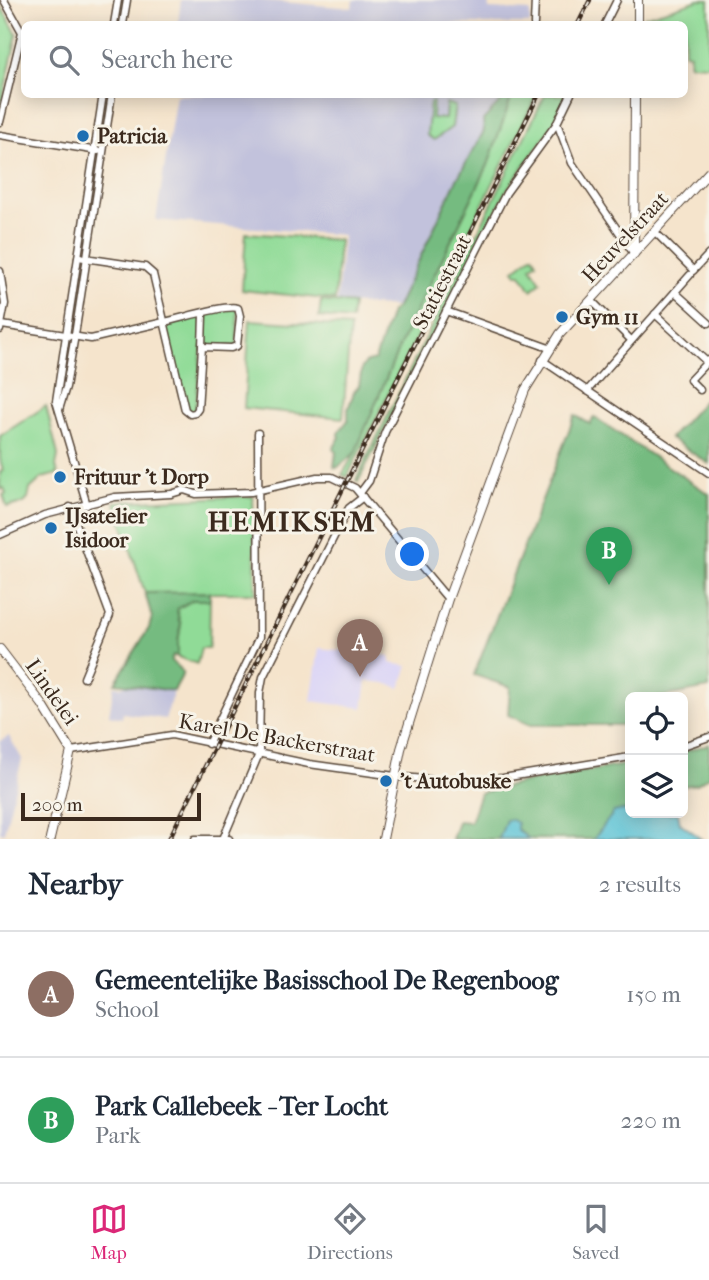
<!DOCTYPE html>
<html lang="en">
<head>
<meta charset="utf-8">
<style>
	:root { --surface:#fff; --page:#f6f6f7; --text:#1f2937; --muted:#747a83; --line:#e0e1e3; --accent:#db2777 }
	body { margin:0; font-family:"IM FELL French Canon",serif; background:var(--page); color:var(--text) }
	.controls { position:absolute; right:21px; bottom:21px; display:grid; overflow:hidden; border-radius:10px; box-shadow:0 4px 18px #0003 }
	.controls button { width:63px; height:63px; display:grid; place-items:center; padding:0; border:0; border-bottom:2px solid var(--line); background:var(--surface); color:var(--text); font:35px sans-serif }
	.scale { position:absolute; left:21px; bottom:18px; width:180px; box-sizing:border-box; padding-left:7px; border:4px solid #3b2a1e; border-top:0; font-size:19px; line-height:24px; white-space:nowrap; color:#3b2a1e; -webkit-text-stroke:5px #f7f3e8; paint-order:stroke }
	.you { position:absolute; left:413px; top:555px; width:24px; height:24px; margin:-18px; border:5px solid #fff; border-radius:50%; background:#1a73e8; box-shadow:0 0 0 10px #1a73e833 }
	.badge { display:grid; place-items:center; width:46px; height:46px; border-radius:50%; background:var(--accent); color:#fff; font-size:23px; font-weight:700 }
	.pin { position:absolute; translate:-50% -58px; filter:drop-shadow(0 2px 4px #0008) }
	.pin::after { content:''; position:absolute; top:37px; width:24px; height:21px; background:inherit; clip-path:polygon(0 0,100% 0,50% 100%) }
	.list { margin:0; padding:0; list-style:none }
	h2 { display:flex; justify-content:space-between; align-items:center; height:91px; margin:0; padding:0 28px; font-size:30px }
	h2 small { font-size:23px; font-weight:400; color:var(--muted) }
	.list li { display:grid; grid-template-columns:46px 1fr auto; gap:21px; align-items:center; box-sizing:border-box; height:126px; padding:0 28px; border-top:2px solid var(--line) }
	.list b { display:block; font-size:26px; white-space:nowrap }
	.list p { margin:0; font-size:23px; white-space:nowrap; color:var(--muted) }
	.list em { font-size:23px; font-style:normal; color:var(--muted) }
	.icon { flex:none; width:38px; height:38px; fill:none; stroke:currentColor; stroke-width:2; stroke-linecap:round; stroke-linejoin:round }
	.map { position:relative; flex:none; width:709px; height:839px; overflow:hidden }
	.search { position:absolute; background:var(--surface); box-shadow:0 4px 18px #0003; left:21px; right:21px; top:21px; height:77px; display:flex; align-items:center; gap:18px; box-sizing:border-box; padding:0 24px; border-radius:10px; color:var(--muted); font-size:26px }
	.sheet { height:343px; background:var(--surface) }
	nav { display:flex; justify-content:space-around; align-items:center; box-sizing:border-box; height:98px; border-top:2px solid var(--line); background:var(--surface); font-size:19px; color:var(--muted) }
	nav a { display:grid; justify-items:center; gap:4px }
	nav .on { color:var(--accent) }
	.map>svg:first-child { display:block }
</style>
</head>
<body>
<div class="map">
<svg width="709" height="839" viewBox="0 0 709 839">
	<rect width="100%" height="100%" fill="#f7f3e8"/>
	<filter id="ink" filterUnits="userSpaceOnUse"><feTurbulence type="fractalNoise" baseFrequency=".0143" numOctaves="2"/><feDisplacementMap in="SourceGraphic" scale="14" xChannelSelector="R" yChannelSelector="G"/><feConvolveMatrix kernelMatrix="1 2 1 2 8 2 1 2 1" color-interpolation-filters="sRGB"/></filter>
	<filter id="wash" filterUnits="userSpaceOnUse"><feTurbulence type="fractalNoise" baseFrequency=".00686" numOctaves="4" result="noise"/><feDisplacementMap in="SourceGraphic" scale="28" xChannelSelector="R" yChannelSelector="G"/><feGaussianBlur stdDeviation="1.57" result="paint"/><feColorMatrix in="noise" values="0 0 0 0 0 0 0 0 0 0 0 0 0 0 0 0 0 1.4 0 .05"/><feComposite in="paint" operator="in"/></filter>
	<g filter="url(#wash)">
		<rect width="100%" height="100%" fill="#f5e4cc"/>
		<path fill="#dcd6f6" d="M319,648L390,656V663L408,666L400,688L385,683L367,681L363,708L311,701Z"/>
		<g fill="#c2c2dc">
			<path d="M181,0H258L352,8L353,0H489V9L530,11V24H178Z"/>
			<path d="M176,95H507L483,120L484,131L455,183L397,307L337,302L343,235L156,220Z"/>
			<path d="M129,684L174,691L165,719L123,713L122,718L109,715L114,686L121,687Z"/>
			<path d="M9,736L22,759L4,833L0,832V741Z"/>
		</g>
		<g fill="#90db97" stroke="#66825a" stroke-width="2">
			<path d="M699,0H709V65L689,64L690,54L685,53L684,24H644V17Z"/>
			<path d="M0,5L17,34L0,111Z"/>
			<path d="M512,95H537L347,477L342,475L355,453L401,343L488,165Z"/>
			<path d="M545,95H569L556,121L506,191L358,482L356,480Z"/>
			<path d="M430,102H433L432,118L445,119L446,103L455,106L452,127L434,140L427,135Z"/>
			<path d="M246,233L339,240L335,300L242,290Z"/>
			<path d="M533,255L537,262L531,267L541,282L531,290L521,274H517L514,270Z"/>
			<path d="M321,301L353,304L351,320L319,317Z"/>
			<path d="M238,308L237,346L202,347L195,413L185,410L164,322Z"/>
			<path d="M250,320L350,327L343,418L244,408Z"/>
			<path d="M46,406L58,455L56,466L58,474L42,478L30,489L28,499L24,503L7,507L3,495L6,494L4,488L0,489V472L3,471L0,459V436Z"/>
			<path d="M253,496L256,593H145L115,502Z"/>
			<path d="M193,600H210L209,648H201L197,664L178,657V642L181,624L179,621L177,609Z"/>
		</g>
		<g fill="#74bb80" stroke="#58724f" stroke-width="2">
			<path d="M507,95H512L488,165L401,343L355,453L337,468L334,467L336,452L333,449L340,437L338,433L348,420V409L354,392L359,386L362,367L367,362L375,360L391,312L397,307L455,183L484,131L483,120Z"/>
			<path d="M709,395V464L670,438Z"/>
			<path d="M575,415L590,424L594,417L709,494V688L660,697H630L626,725H530L508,715L510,687L474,675Z"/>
			<path d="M210,592V600H193L177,609L179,621L181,623L178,642V657L173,655L171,661C190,674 181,674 174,691L115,683L149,628L152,617L145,593Z"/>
			<path d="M709,744V776L697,784L683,786V752Z"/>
			<path d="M630,764V812L622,810L604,825L594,839H529L506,820L499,839H452L458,821L470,822L480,793L539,779Z"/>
		</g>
		<g fill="#59c2d6" stroke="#4a767a" stroke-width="2">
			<path d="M622,810L639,814L678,813L680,823L702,839H594L614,812Z"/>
			<path d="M510,819L517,823V830L529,839H499L506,820Z"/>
		</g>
	</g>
	<g filter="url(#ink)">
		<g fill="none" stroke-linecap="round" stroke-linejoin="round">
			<defs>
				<g id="street">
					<path d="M114,24L118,0"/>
					<path d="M123,24L127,0"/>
					<path d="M534,24L535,0"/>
					<path d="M605,24L617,0"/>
					<path d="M0,122L22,32L4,0"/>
					<path d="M557,123L572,163L634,254"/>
					<path d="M0,135L98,151"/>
					<path d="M655,232L693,270"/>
					<path d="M0,271L5,304L0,330"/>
					<path d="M693,271L709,254"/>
					<path d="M675,292L709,323"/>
					<path d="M591,300L631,340"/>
					<path d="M446,311L549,348"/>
					<path d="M655,314L707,362L709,360"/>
					<path d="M2,325L91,339L164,322C180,319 225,304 238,308L240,316L237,346L231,348L202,347L198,409L195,413L190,414L185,410L153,274L145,267L78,257"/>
					<path d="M202,347L203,314"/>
					<path d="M542,360L709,473"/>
					<path d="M700,390L690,380L707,362"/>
					<path d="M587,391L690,275"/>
					<path d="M59,410L66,387L75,335L112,94"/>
					<path d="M360,493L369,481L385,432L506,193L557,123L571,94"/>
					<path d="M87,505L56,401L103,94"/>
					<path d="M70,507L110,615L84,678"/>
					<path d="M0,535L45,515L115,497L171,494L184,490L196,494L251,492L317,477H332L355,488L448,599"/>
					<path d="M208,744L259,637L258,433"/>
					<path d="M683,746L709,737"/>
					<path d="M71,751L172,735L309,764L402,777L460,782L503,778L630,757"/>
					<path d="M195,839H229"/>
					<path d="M223,839L259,754L260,693L263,677L346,513L349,508L363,497"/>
				</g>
				<g id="secondary">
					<path d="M638,24V0"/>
					<path d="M634,254L635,94"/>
					<path d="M0,649L42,704L71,751L50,839"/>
					<path d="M383,839L401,749L425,672L448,599L525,390L560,334L709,172"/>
				</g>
			</defs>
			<use href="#street" stroke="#574638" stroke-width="9"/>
			<use href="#secondary" stroke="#574638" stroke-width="10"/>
			<use href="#street" stroke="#fff" stroke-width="6"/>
			<use href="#secondary" stroke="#fff" stroke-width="8"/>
			<defs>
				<g id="rail">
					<path d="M578,24L590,0"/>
					<path d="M169,839L539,94"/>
				</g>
			</defs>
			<use href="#rail" stroke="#3b2a1e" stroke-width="4.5"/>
			<use href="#rail" stroke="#f7f3e8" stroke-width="2" stroke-dasharray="5" stroke-linecap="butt"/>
		</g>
	</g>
	<g fill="#1f6fb2" stroke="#f7f3e8" stroke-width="2.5">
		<circle cx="83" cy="136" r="7"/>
		<circle cx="562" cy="317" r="7"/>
		<circle cx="60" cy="477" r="7"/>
		<circle cx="51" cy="528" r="7"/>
		<circle cx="386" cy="781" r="7"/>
	</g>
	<g text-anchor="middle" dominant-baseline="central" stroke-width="6" stroke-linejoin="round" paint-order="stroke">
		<g font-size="21" font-weight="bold" fill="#3b2a1e" stroke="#f7f3e8" text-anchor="start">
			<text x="97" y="136">Patricia</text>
			<text x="576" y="317">Gym 11</text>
			<text x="74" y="477">Frituur 't Dorp</text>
			<text x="65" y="516">IJsatelier<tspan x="65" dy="24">Isidoor</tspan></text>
			<text x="400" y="781">'t Autobuske</text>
		</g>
		<g font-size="21" fill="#3b2a1e" stroke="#f7f3e8">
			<text transform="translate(625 237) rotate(-47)">Heuvelstraat</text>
			<text transform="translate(442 282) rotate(-63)">Statiestraat</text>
			<text transform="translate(52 692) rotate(55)">Lindelei</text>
			<text transform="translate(277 738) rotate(10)">Karel De Backerstraat</text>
		</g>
		<g font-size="28" font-weight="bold" letter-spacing="2" fill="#3b2a1e" stroke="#f7f3e8">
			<text x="292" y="521">HEMIKSEM</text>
		</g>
	</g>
</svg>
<div class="controls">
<button><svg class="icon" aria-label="locate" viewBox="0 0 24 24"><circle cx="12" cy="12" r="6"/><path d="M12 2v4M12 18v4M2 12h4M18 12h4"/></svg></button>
<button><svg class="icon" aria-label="layers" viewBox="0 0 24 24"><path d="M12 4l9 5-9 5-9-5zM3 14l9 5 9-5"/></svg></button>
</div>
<div class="scale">200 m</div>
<div class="you"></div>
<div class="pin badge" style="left:360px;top:677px;background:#8d6e63">A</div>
<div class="pin badge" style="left:609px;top:585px;background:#2e9e5b">B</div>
<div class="search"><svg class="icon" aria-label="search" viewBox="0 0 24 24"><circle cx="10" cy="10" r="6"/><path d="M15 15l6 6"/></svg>Search here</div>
</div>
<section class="sheet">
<h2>Nearby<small>2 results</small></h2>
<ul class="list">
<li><span class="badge" style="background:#8d6e63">A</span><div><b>Gemeentelijke Basisschool De Regenboog</b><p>School</p></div><em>150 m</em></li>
<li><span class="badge" style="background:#2e9e5b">B</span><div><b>Park Callebeek - Ter Locht</b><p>Park</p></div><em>220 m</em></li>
</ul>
</section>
<nav>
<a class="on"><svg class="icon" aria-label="map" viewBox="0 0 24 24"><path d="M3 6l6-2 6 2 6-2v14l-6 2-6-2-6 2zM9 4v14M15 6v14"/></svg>Map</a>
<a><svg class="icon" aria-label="directions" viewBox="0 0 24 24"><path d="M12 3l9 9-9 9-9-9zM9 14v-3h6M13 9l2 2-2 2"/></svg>Directions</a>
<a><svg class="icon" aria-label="saved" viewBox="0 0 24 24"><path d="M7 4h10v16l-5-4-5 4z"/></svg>Saved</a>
</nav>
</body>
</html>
